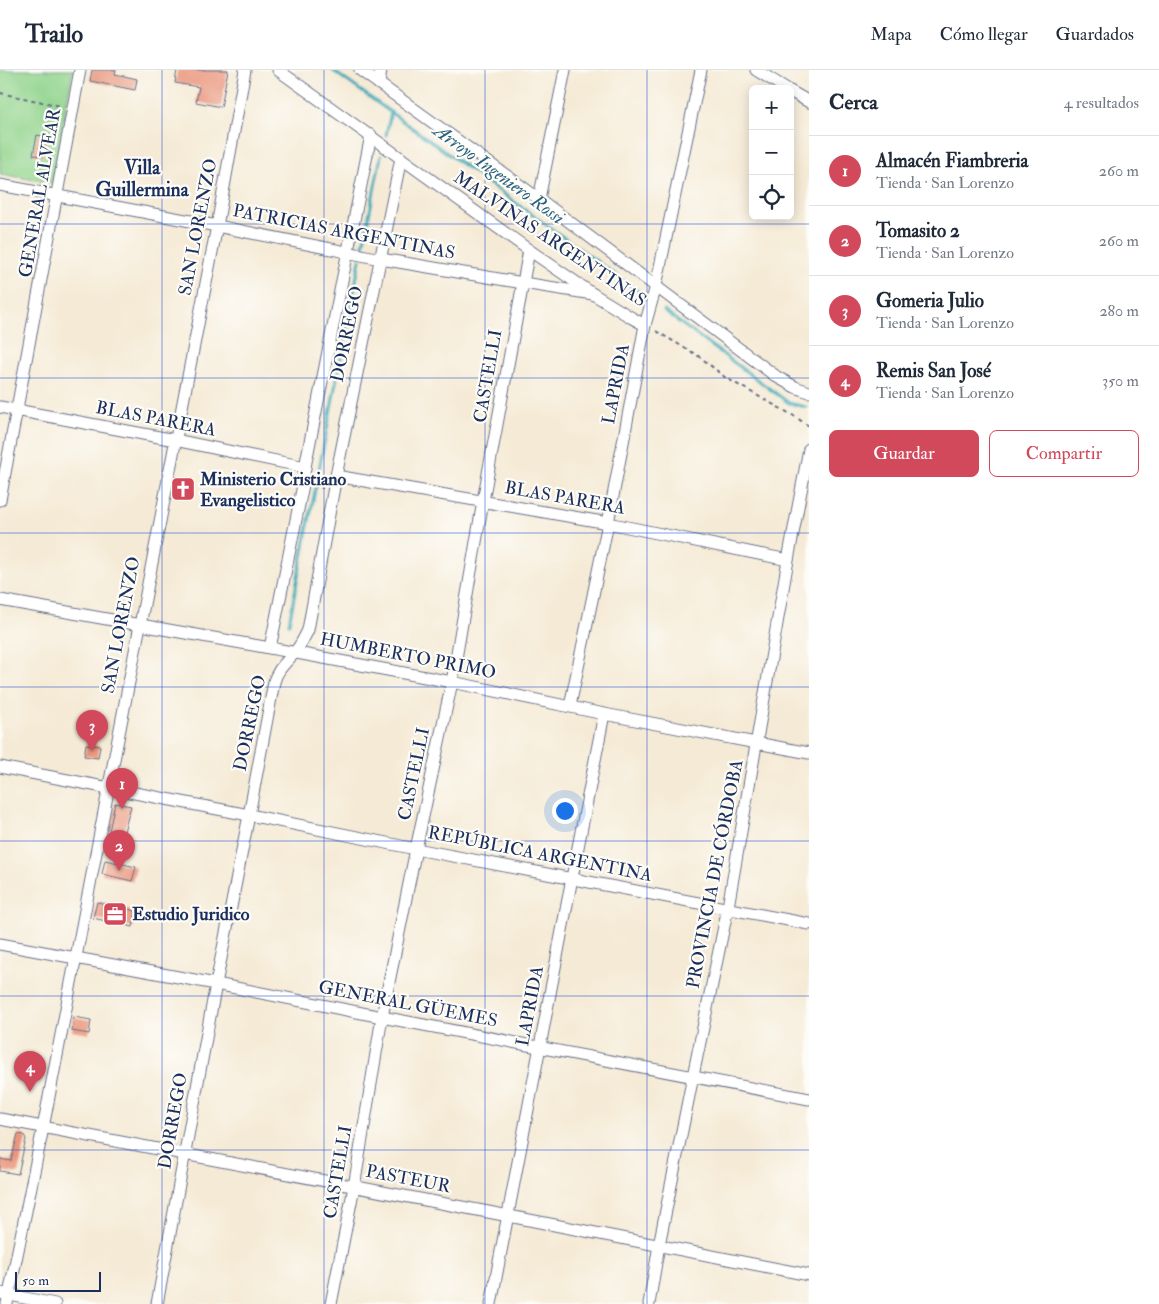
<!DOCTYPE html>
<html lang="es">
<head>
<meta charset="utf-8">
<style>
	:root { --surface:#fff; --page:#f6f6f7; --text:#1f2937; --muted:#747a83; --line:#e0e1e3; --accent:#d1495b }
	body { margin:0; font-family:"IM FELL Double Pica",serif; background:var(--page); color:var(--text) }
	.controls { position:absolute; right:15px; top:15px; display:grid; overflow:hidden; border-radius:8px; box-shadow:0 2px 12px #0003 }
	.controls button { width:45px; height:45px; display:grid; place-items:center; padding:0; border:0; border-bottom:1px solid var(--line); background:var(--surface); color:var(--text); font:25px sans-serif }
	.scale { position:absolute; left:15px; bottom:12px; width:86px; box-sizing:border-box; padding-left:5px; border:2px solid #1b2f5e; border-top:0; font-size:14px; line-height:18px; white-space:nowrap; color:#1b2f5e; -webkit-text-stroke:4px #fdfcf7; paint-order:stroke }
	.you { position:absolute; left:564px; top:740px; width:18px; height:18px; margin:-12px; border:4px solid #fff; border-radius:50%; background:#1a73e8; box-shadow:0 0 0 8px #1a73e833 }
	.badge { display:grid; place-items:center; width:32px; height:32px; border-radius:50%; background:var(--accent); color:#fff; font-size:16px; font-weight:700 }
	.pin { position:absolute; translate:-50% -41px; filter:drop-shadow(0 1px 2px #0008) }
	.pin::after { content:''; position:absolute; top:26px; width:18px; height:15px; background:inherit; clip-path:polygon(0 0,100% 0,50% 100%) }
	.list { margin:0; padding:0; list-style:none }
	h2 { display:flex; justify-content:space-between; align-items:center; height:65px; margin:0; padding:0 20px; font-size:21px }
	h2 small { font-size:16px; font-weight:400; color:var(--muted) }
	.list li { display:grid; grid-template-columns:32px 1fr auto; gap:15px; align-items:center; box-sizing:border-box; height:70px; padding:0 20px; border-top:1px solid var(--line) }
	.list b { display:block; font-size:19px; white-space:nowrap }
	.list p { margin:0; font-size:16px; white-space:nowrap; color:var(--muted) }
	.list em { font-size:16px; font-style:normal; color:var(--muted) }
	.actions { display:flex; gap:10px; padding:15px 20px }
	.actions a { flex:1; padding:11px 0; border:1px solid var(--accent); border-radius:8px; text-align:center; font-size:18px; color:var(--accent) }
	.actions .main { background:var(--accent); color:#fff }
	.icon { flex:none; width:28px; height:28px; fill:none; stroke:currentColor; stroke-width:2; stroke-linecap:round; stroke-linejoin:round }
	.map { position:relative; flex:none; width:809px; height:1234px; overflow:hidden }
	header { display:flex; align-items:center; gap:30px; box-sizing:border-box; height:70px; padding:0 25px; background:var(--surface); border-bottom:1px solid var(--line) }
	header strong { font-size:24px }
	nav { display:flex; gap:28px; margin-inline-start:auto; font-size:18px }
	main { display:flex }
	aside { flex:1; background:var(--surface) }
	.map>svg:first-child { display:block }
</style>
</head>
<body>
<header>
<strong>Trailo</strong>
<nav><a>Mapa</a><a>Cómo llegar</a><a>Guardados</a></nav>
</header>
<main>
<div class="map">
<svg width="809" height="1234" viewBox="0 0 809 1234">
	<rect width="100%" height="100%" fill="#fdfcf7"/>
	<filter id="ink" filterUnits="userSpaceOnUse"><feTurbulence type="fractalNoise" baseFrequency=".02" numOctaves="2"/><feDisplacementMap in="SourceGraphic" scale="10" xChannelSelector="R" yChannelSelector="G"/><feConvolveMatrix kernelMatrix="1 2 1 2 8 2 1 2 1" color-interpolation-filters="sRGB"/></filter>
	<filter id="wash" filterUnits="userSpaceOnUse"><feTurbulence type="fractalNoise" baseFrequency=".0096" numOctaves="4" result="noise"/><feDisplacementMap in="SourceGraphic" scale="20" xChannelSelector="R" yChannelSelector="G"/><feGaussianBlur stdDeviation="1.12" result="paint"/><feColorMatrix in="noise" values="0 0 0 0 0 0 0 0 0 0 0 0 0 0 0 0 0 1.4 0 .05"/><feComposite in="paint" operator="in"/></filter>
	<g filter="url(#wash)">
		<rect width="100%" height="100%" fill="#f5ead5"/>
		<path fill="#92d48d" stroke="#568276" d="M0,0H73L52,113L0,104Z"/>
		<g fill="none" stroke-linecap="round" stroke-linejoin="round">
			<g stroke="#3cabb9" stroke-width="3">
				<path d="M332,0L649,229"/>
				<path d="M386,65L391,42"/>
				<path d="M362,181L381,86"/>
				<path d="M664,241L789,333L806,337"/>
				<path d="M289,553L360,190"/>
			</g>
		</g>
		<g id="blocks">
			<g fill="#ea967d">
				<path d="M92,0H116L115,4L137,9L135,20L90,11Z"/>
				<path d="M177,0H228L221,37L196,32L199,17L175,13Z"/>
				<path d="M37,65L47,67L43,86L33,85Z"/>
				<path d="M177,410L192,413L189,428L174,425Z"/>
				<path d="M86,674L100,676L98,688L84,686Z"/>
				<path d="M115,733L131,736L123,765L109,761Z"/>
				<path d="M105,790L136,797L132,811L102,804Z"/>
				<path d="M97,832L136,841L133,857L93,848Z"/>
				<path d="M74,947L91,950L89,964L72,961Z"/>
				<path d="M18,1064L24,1065L26,1069L18,1104L0,1101V1089L11,1091Z"/>
			</g>
		</g>
	</g>
	<g filter="url(#ink)">
		<use href="#blocks" fill-opacity="0" stroke="#677088" stroke-width="1"/>
		<g fill="none" stroke-linecap="round" stroke-linejoin="round">
			<defs>
				<g id="minor">
					<path d="M278,0L529,180L593,224L632,248L645,255"/>
					<path d="M360,0L539,129L777,307L795,317L809,322"/>
					<path d="M756,0L787,19"/>
					<path d="M379,14L381,0"/>
					<path d="M790,21L809,32"/>
					<path d="M0,115L217,156L381,189L523,213L593,224"/>
					<path d="M539,129L565,0"/>
					<path d="M0,337L175,370L305,397"/>
					<path d="M336,406L608,453L788,490"/>
					<path d="M0,430L80,0"/>
					<path d="M0,530L270,578L452,612L604,644L809,683"/>
					<path d="M270,578L303,415L305,397L371,65"/>
					<path d="M570,636L608,453L645,255L656,216L701,0"/>
					<path d="M0,697L249,745L416,779L809,854"/>
					<path d="M0,874L216,914L382,947L809,1029"/>
					<path d="M0,1049L509,1146L809,1205"/>
					<path d="M0,1223L55,1234"/>
					<path d="M7,1234L43,1058L217,156L245,0"/>
					<path d="M157,1234L216,914L249,745L274,612C277,599 287,592 295,582C301,575 304,568 308,560L336,406L401,88"/>
					<path d="M331,1234L354,1117L382,947L416,779L452,612L483,431L529,180"/>
					<path d="M491,1234L572,808L604,644"/>
					<path d="M649,1234L659,1175L693,1006L728,837L788,490L809,379"/>
				</g>
			</defs>
			<use href="#minor" stroke="#677088" stroke-width="13"/>
			<g stroke="#677088" stroke-width="2" stroke-dasharray="4 4" stroke-linecap="butt">
				<path d="M0,23L61,36"/>
				<path d="M656,261L700,287L726,308L794,346L809,356"/>
				<path d="M313,416L323,418"/>
			</g>
			<use href="#minor" stroke="#fff" stroke-width="11"/>
		</g>
	</g>
	<path fill="none" stroke="#1d4ed8" stroke-width="1" stroke-opacity="0.55" d="M162,0V1234M324,0V1234M485,0V1234M647,0V1234M0,154H809M0,308H809M0,463H809M0,617H809M0,771H809M0,926H809M0,1080H809"/>
	<defs>
		<symbol id="church-square" viewBox="-11 -11 22 22"><rect x="-9" y="-9" width="18" height="18" rx="4" fill="#d1495b" stroke="#fdfcf7"/><path d="M-1.2-6h2.4v3.5h3.3v2.4h-3.3V6h-2.4V-.1h-3.3v-2.4h3.3Z" fill="#fff"/></symbol>
		<symbol id="office-square" viewBox="-11 -11 22 22"><rect x="-9" y="-9" width="18" height="18" rx="4" fill="#d1495b" stroke="#fdfcf7"/><path d="M-6-3h4V-5.5h4V-3h4V5H-6ZM-1-4.5V-3h2v-1.5ZM-6 0V1H6V0Z" fill="#fff"/></symbol>
	</defs>
	<g fill-rule="evenodd">
		<use href="#church-square" x="169" y="405" width="28" height="28"/>
		<use href="#office-square" x="101" y="830" width="28" height="28"/>
	</g>
	<g text-anchor="middle" dominant-baseline="central" stroke-width="4.5" stroke-linejoin="round" paint-order="stroke">
		<g font-size="18" fill="#1b2f5e" stroke="#fdfcf7">
			<text transform="translate(40 123) rotate(-80)">GENERAL ALVEAR</text>
			<text transform="translate(198 157) rotate(-79)">SAN LORENZO</text>
			<text transform="translate(344 162) rotate(11)">PATRICIAS ARGENTINAS</text>
			<text transform="translate(550 169) rotate(34)">MALVINAS ARGENTINAS</text>
			<text transform="translate(347 264) rotate(-78)">DORREGO</text>
			<text transform="translate(488 306) rotate(-80)">CASTELLI</text>
			<text transform="translate(616 314) rotate(-79)">LAPRIDA</text>
			<text transform="translate(156 349) rotate(11)">BLAS PARERA</text>
			<text transform="translate(565 428) rotate(10)">BLAS PARERA</text>
			<text transform="translate(121 555) rotate(-79)">SAN LORENZO</text>
			<text transform="translate(408 586) rotate(11)">HUMBERTO PRIMO</text>
			<text transform="translate(250 653) rotate(-78)">DORREGO</text>
			<text transform="translate(414 704) rotate(-78)">CASTELLI</text>
			<text transform="translate(540 784) rotate(11)">REPÚBLICA ARGENTINA</text>
			<text transform="translate(715 804) rotate(-79)">PROVINCIA DE CÓRDOBA</text>
			<text transform="translate(408 934) rotate(11)">GENERAL GÜEMES</text>
			<text transform="translate(530 936) rotate(-79)">LAPRIDA</text>
			<text transform="translate(173 1051) rotate(-80)">DORREGO</text>
			<text transform="translate(338 1102) rotate(-80)">CASTELLI</text>
			<text transform="translate(408 1109) rotate(11)">PASTEUR</text>
		</g>
		<g font-size="18" font-weight="bold" fill="#1b2f5e" stroke="#fdfcf7" text-anchor="start">
			<text x="200" y="409">Ministerio Cristiano<tspan x="200" dy="21">Evangelistico</tspan></text>
			<text x="132" y="844">Estudio Juridico</text>
		</g>
		<g font-size="19" font-weight="bold" fill="#1b2f5e" stroke="#fdfcf7">
			<text x="142" y="98">Villa<tspan x="142" dy="22">Guillermina</tspan></text>
		</g>
		<g font-size="19" font-style="italic" fill="#286182" stroke="#fdfcf7">
			<text transform="translate(499 104) rotate(36)">Arroyo Ingeniero Rossi</text>
		</g>
	</g>
</svg>
<div class="controls">
<button>+</button>
<button>−</button>
<button><svg class="icon" aria-label="locate" viewBox="0 0 24 24"><circle cx="12" cy="12" r="6"/><path d="M12 2v4M12 18v4M2 12h4M18 12h4"/></svg></button>
</div>
<div class="scale">50 m</div>
<div class="you"></div>
<div class="pin badge" style="left:122px;top:739px">1</div>
<div class="pin badge" style="left:119px;top:801px">2</div>
<div class="pin badge" style="left:92px;top:681px">3</div>
<div class="pin badge" style="left:30px;top:1022px">4</div>
</div>
<aside>
<h2>Cerca<small>4 resultados</small></h2>
<ul class="list">
<li><span class="badge">1</span><div><b>Almacén Fiambreria</b><p>Tienda · San Lorenzo</p></div><em>260 m</em></li>
<li><span class="badge">2</span><div><b>Tomasito 2</b><p>Tienda · San Lorenzo</p></div><em>260 m</em></li>
<li><span class="badge">3</span><div><b>Gomeria Julio</b><p>Tienda · San Lorenzo</p></div><em>280 m</em></li>
<li><span class="badge">4</span><div><b>Remis San José</b><p>Tienda · San Lorenzo</p></div><em>350 m</em></li>
</ul>
<div class="actions"><a class="main">Guardar</a><a>Compartir</a></div>
</aside>
</main>
</body>
</html>
